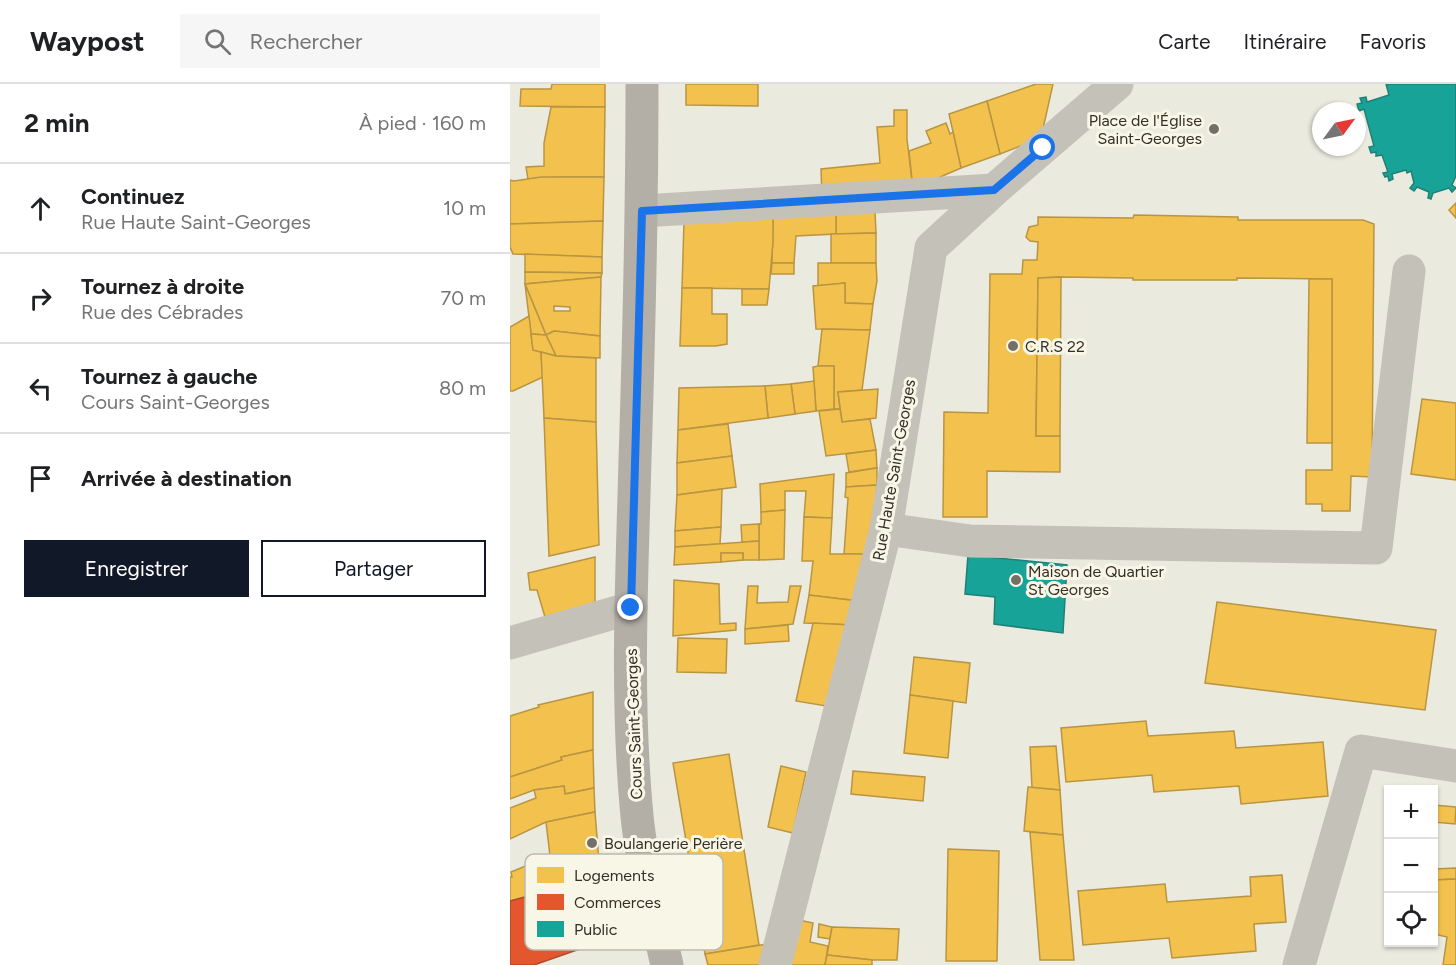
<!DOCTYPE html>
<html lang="fr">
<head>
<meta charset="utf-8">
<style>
	:root { --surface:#fff; --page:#f6f6f6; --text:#202124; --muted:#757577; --line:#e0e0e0; --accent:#111827 }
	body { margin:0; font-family:Figtree,sans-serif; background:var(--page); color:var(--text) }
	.controls { position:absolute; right:18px; bottom:18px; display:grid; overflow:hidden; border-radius:0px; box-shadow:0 2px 4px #0004 }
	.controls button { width:54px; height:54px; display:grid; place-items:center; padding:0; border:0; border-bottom:2px solid var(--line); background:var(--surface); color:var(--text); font:30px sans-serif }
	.compass { position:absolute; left:802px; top:18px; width:54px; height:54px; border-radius:50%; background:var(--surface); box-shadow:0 2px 4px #0004; rotate:57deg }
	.stop { position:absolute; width:18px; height:18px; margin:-14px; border:4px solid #1a73e8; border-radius:50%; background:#fff }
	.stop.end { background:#1a73e8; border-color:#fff; box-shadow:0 2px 6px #0008 }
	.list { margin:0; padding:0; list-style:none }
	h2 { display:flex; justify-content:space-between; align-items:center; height:78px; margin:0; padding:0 24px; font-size:26px }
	h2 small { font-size:20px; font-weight:400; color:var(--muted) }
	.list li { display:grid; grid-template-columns:39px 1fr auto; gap:18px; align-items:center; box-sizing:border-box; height:90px; padding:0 24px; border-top:2px solid var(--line) }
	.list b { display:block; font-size:22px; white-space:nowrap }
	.list p { margin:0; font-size:20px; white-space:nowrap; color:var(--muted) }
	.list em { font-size:20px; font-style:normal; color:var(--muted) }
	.actions { display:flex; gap:12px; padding:18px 24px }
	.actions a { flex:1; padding:14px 0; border:2px solid var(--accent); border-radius:0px; text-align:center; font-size:21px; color:var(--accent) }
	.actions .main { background:var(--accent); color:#fff }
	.icon { flex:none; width:33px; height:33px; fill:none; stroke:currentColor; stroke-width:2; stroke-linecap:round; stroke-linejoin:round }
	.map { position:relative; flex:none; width:946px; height:881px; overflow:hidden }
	header { display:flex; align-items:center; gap:36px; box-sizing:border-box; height:84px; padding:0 30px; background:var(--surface); border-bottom:2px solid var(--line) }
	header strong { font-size:28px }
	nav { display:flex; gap:33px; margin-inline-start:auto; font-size:21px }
	.search { width:420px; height:54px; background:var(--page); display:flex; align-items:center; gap:15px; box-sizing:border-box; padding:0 21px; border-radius:0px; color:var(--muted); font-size:22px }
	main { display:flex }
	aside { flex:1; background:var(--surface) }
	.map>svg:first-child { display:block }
</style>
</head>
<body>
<header>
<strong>Waypost</strong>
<div class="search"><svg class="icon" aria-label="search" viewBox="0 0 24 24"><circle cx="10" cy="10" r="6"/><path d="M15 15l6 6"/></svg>Rechercher</div>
<nav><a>Carte</a><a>Itinéraire</a><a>Favoris</a></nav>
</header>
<main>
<aside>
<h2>2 min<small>À pied · 160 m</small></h2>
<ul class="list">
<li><svg class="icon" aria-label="ahead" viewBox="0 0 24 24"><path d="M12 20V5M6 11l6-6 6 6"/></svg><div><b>Continuez</b><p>Rue Haute Saint-Georges</p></div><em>10 m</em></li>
<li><svg class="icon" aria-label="right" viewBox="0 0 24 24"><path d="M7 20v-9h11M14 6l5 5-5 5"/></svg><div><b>Tournez à droite</b><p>Rue des Cébrades</p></div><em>70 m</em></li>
<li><svg class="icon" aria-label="left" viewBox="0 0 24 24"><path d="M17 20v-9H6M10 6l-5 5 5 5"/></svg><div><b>Tournez à gauche</b><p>Cours Saint-Georges</p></div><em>80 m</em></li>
<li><svg class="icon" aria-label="arrive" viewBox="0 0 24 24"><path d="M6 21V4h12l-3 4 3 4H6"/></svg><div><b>Arrivée à destination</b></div></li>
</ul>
<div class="actions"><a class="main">Enregistrer</a><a>Partager</a></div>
</aside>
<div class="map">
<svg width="946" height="881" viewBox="0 0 946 881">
	<rect width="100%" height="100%" fill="#ebeadf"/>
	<g fill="#f2c14e" stroke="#b99542" stroke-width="1.5" fill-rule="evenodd">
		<path d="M42,0H95V23L10,22L11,5H41Z"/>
		<path d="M176,0H248V22L176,21Z"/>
		<path d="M526,0H543L531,54L490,70L477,17Z"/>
		<path d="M477,17L490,70L451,84L439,30Z"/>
		<path d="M41,23H95L94,93H50L18,95L16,83L34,82V59Z"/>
		<path d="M384,26H397V55L403,105L312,114L311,85L370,79L367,43L384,42Z"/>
		<path d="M436,39L440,50L443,48L451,84L403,105L399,67L421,59L416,47Z"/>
		<path d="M31,93H94L93,137L0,140V96L4,97Z"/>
		<path d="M946,119V134L939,126Z"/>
		<path d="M365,127L366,149L326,150V129Z"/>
		<path d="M326,129V150L286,152L284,179H262L263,133Z"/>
		<path d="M624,131L728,133V136H853L864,140L862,393L841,392L840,427H812V420H796V386H822V195L727,194V196H623V194L551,193L528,194L526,352H550V388L477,387V433H433L434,328L478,329L480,190H512L513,176H527L528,158L520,157L516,153L519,143L528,141V133L623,134Z"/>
		<path d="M263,133V158L259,205L172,204L174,138Z"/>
		<path d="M93,137L92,173L3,170L0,163V140Z"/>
		<path d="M366,149V179H321V150Z"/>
		<path d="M15,170L92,173V189L15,188Z"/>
		<path d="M262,179H284V190H261Z"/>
		<path d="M308,179H366L367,197L363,220L335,219V199L308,202Z"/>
		<path d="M15,188L92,189L91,193L15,200Z"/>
		<path d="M91,193L90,252L44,247L36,251L15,200ZM44,222L60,223V227H44Z"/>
		<path d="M551,193L550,352H526L528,194Z"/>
		<path d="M799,195H822V359H797Z"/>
		<path d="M335,199V219L363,220L360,246L306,245L303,202Z"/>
		<path d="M15,200L36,251L21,250Z"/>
		<path d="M172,204H202V230H217V260L206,262H170Z"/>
		<path d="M232,205H259L257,221H232Z"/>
		<path d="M19,232L23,266L31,268L33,293L3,307H0V243Z"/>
		<path d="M312,245L360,246L352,306L328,308L330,325H324V282H308Z"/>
		<path d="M44,247L90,252V274L46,272L36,251Z"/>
		<path d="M21,250L36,251L46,272L23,266Z"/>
		<path d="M31,268L46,272L86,274V338L34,334Z"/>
		<path d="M308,282H324V325L306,327L303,283Z"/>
		<path d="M304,297L306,327L285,330L281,300Z"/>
		<path d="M281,300L285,330L258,334L255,302Z"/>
		<path d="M255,302L258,334L168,346L169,304Z"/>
		<path d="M368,305L366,334L332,338L328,308Z"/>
		<path d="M912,315L946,319V396L901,390Z"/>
		<path d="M330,325L332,338L360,335L366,366L316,372L309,327Z"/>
		<path d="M34,334L86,338L89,461L39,472Z"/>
		<path d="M218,340L222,372L167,379L168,346Z"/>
		<path d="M366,366L367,384L339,388L336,370Z"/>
		<path d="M222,372L226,403L167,411V379Z"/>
		<path d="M367,384V401L336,403V389Z"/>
		<path d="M324,390L322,434L294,433L296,407H275V426L251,428L250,400Z"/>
		<path d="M367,401L359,470H334L338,414L335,413L336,403Z"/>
		<path d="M212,405L211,443L165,447L167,411Z"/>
		<path d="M275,426L274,475L249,476V440H251V428Z"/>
		<path d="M294,433L322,434L320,470H359L348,517L299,511L303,477H292Z"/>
		<path d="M249,440V457L232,458L231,441Z"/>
		<path d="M211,443L210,460L165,463V447Z"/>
		<path d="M249,457V476H233V469H211V478L164,481L165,463Z"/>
		<path d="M211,469H233V476L211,478Z"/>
		<path d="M85,473V521L35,533L27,506H20L18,489Z"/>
		<path d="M164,496L209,500L210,540L226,539V546L163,552Z"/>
		<path d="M238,502H248L247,519L278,518L280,502H291L283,540L235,545Z"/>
		<path d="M299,511L348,517L342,541L294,539Z"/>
		<path d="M707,518L926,546L915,626L695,599Z"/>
		<path d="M303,539L342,541L316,622L286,617Z"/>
		<path d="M278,541L279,557L235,560V545Z"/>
		<path d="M168,554L217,555L216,589L167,588Z"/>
		<path d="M404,573L460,579L456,619L400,611Z"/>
		<path d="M83,608V666L51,673L52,676L0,693V632L29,623L28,621Z"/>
		<path d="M400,611L443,617L438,674L394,669Z"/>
		<path d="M636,637L638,652L724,647L726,664L813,658L818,712L731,720L729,702L644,708L642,691L556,698L551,644Z"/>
		<path d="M546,662L550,706L522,704L520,663Z"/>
		<path d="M83,666L84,704L55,710L54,702L24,706L0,715V693L52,676L51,673Z"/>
		<path d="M219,670L249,861L195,870L163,679Z"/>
		<path d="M271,682L296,688L283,749L258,743Z"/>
		<path d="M343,687L415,693L413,717L341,710Z"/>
		<path d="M54,702L55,710L84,704L85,728L36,738L0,755V724L26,714L24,706Z"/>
		<path d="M518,703L550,706L553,751L514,747Z"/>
		<path d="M924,721L946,723L945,740L924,738Z"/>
		<path d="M85,728L90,790L42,798L41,806L0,817V793H2L1,788L40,772L36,738Z"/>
		<path d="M520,748L553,751L564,876H530Z"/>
		<path d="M438,765L489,767L487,877H436Z"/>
		<path d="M878,770V797L875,798Z"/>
		<path d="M946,784V795L924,796V785Z"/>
		<path d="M772,791L776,838L744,840L746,867L662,874L659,854L573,861L568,807L655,800L657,818L741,812L740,793Z"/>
		<path d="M946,795V881H933L937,853L924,850V832L927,808H924V796Z"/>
		<path d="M289,836L303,839L300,858L318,862L315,881H277Z"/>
		<path d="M309,840L322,843L320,855L308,853Z"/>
		<path d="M322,843L389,845L387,876H362L317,871Z"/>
		<path d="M257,860L252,881H198L195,870Z"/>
		<path d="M317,871L362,876V881H315Z"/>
	</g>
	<path fill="#e4572e" stroke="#af4b2c" stroke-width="1.5" d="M90,790L107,852L24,881H0V817L41,806L42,798Z"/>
	<g fill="#17a398" stroke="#208076" stroke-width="1.5">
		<path d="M876,0H946V92L942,101L946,104L942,108L939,104L923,109L921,115L918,114L919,108L907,103L904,107L900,104L904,99L901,87L897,89L896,86L882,90L883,95L879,97L878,92L875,93L873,89L878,88L872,71L866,72V68L861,69L859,63L864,62L854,25L849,27L847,20L852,19L850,14L856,13L857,18L879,11Z"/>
		<path d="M458,471L557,481L553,549L484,540L485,513L455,510Z"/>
	</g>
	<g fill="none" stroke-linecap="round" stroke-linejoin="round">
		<g stroke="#c4c1b8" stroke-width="33">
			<path d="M132,127L484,106"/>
			<path d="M376,445L460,457L866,464L899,187"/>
			<path d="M0,559L121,524"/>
			<path d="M265,881L376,445L421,164L484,106L607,0"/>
			<path d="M789,881L851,667L946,682"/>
		</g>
		<path stroke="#b3afa7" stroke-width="33" d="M132,0C132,126 129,251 125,376C122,491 116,607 126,721C130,775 145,828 157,881"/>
	</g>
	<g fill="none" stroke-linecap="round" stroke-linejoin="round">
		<path stroke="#1a73e8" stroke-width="8" d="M121,524L132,127L484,106L533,64"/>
	</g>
	<g fill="#747067" stroke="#f8f6e6" stroke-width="2">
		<circle cx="704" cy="45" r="6"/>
		<circle cx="503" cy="262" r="6"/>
		<circle cx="506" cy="496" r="6"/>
		<circle cx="82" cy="759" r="6"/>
	</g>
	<g text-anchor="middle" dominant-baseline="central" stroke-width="6" stroke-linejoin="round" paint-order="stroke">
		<g font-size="16" fill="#342f27" stroke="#f8f6e6" text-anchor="start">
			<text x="692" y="36" text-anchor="end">Place de l'Église<tspan x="692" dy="18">Saint-Georges</tspan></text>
			<text x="515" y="262">C.R.S 22</text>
			<text x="518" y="487">Maison de Quartier<tspan x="518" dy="18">St Georges</tspan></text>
			<text x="94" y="759">Boulangerie Perière</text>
		</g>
		<g font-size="16" fill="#342f27" stroke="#f8f6e6">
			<text transform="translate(384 386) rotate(-80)">Rue Haute Saint-Georges</text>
			<text transform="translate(124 640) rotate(-92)">Cours Saint-Georges</text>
		</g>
	</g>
	<rect x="15" y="770" width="198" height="96" rx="9" fill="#f8f6e6" stroke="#bdbaad" stroke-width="1.5"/>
	<rect x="27" y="783" width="27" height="16" fill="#f2c14e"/>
	<rect x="27" y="810" width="27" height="16" fill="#e4572e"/>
	<rect x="27" y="837" width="27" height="16" fill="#17a398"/>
	<g font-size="16" fill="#342f27">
		<text x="64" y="797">Logements</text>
		<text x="64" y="824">Commerces</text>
		<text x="64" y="851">Public</text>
	</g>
</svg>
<div class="controls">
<button>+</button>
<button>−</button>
<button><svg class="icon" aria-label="locate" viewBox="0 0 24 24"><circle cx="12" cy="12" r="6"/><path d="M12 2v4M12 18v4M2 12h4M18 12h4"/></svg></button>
</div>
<svg class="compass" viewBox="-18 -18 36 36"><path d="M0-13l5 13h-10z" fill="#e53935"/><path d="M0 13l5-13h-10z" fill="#757577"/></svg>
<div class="stop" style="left:533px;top:64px"></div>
<div class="stop end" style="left:121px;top:524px"></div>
</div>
</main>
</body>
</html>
